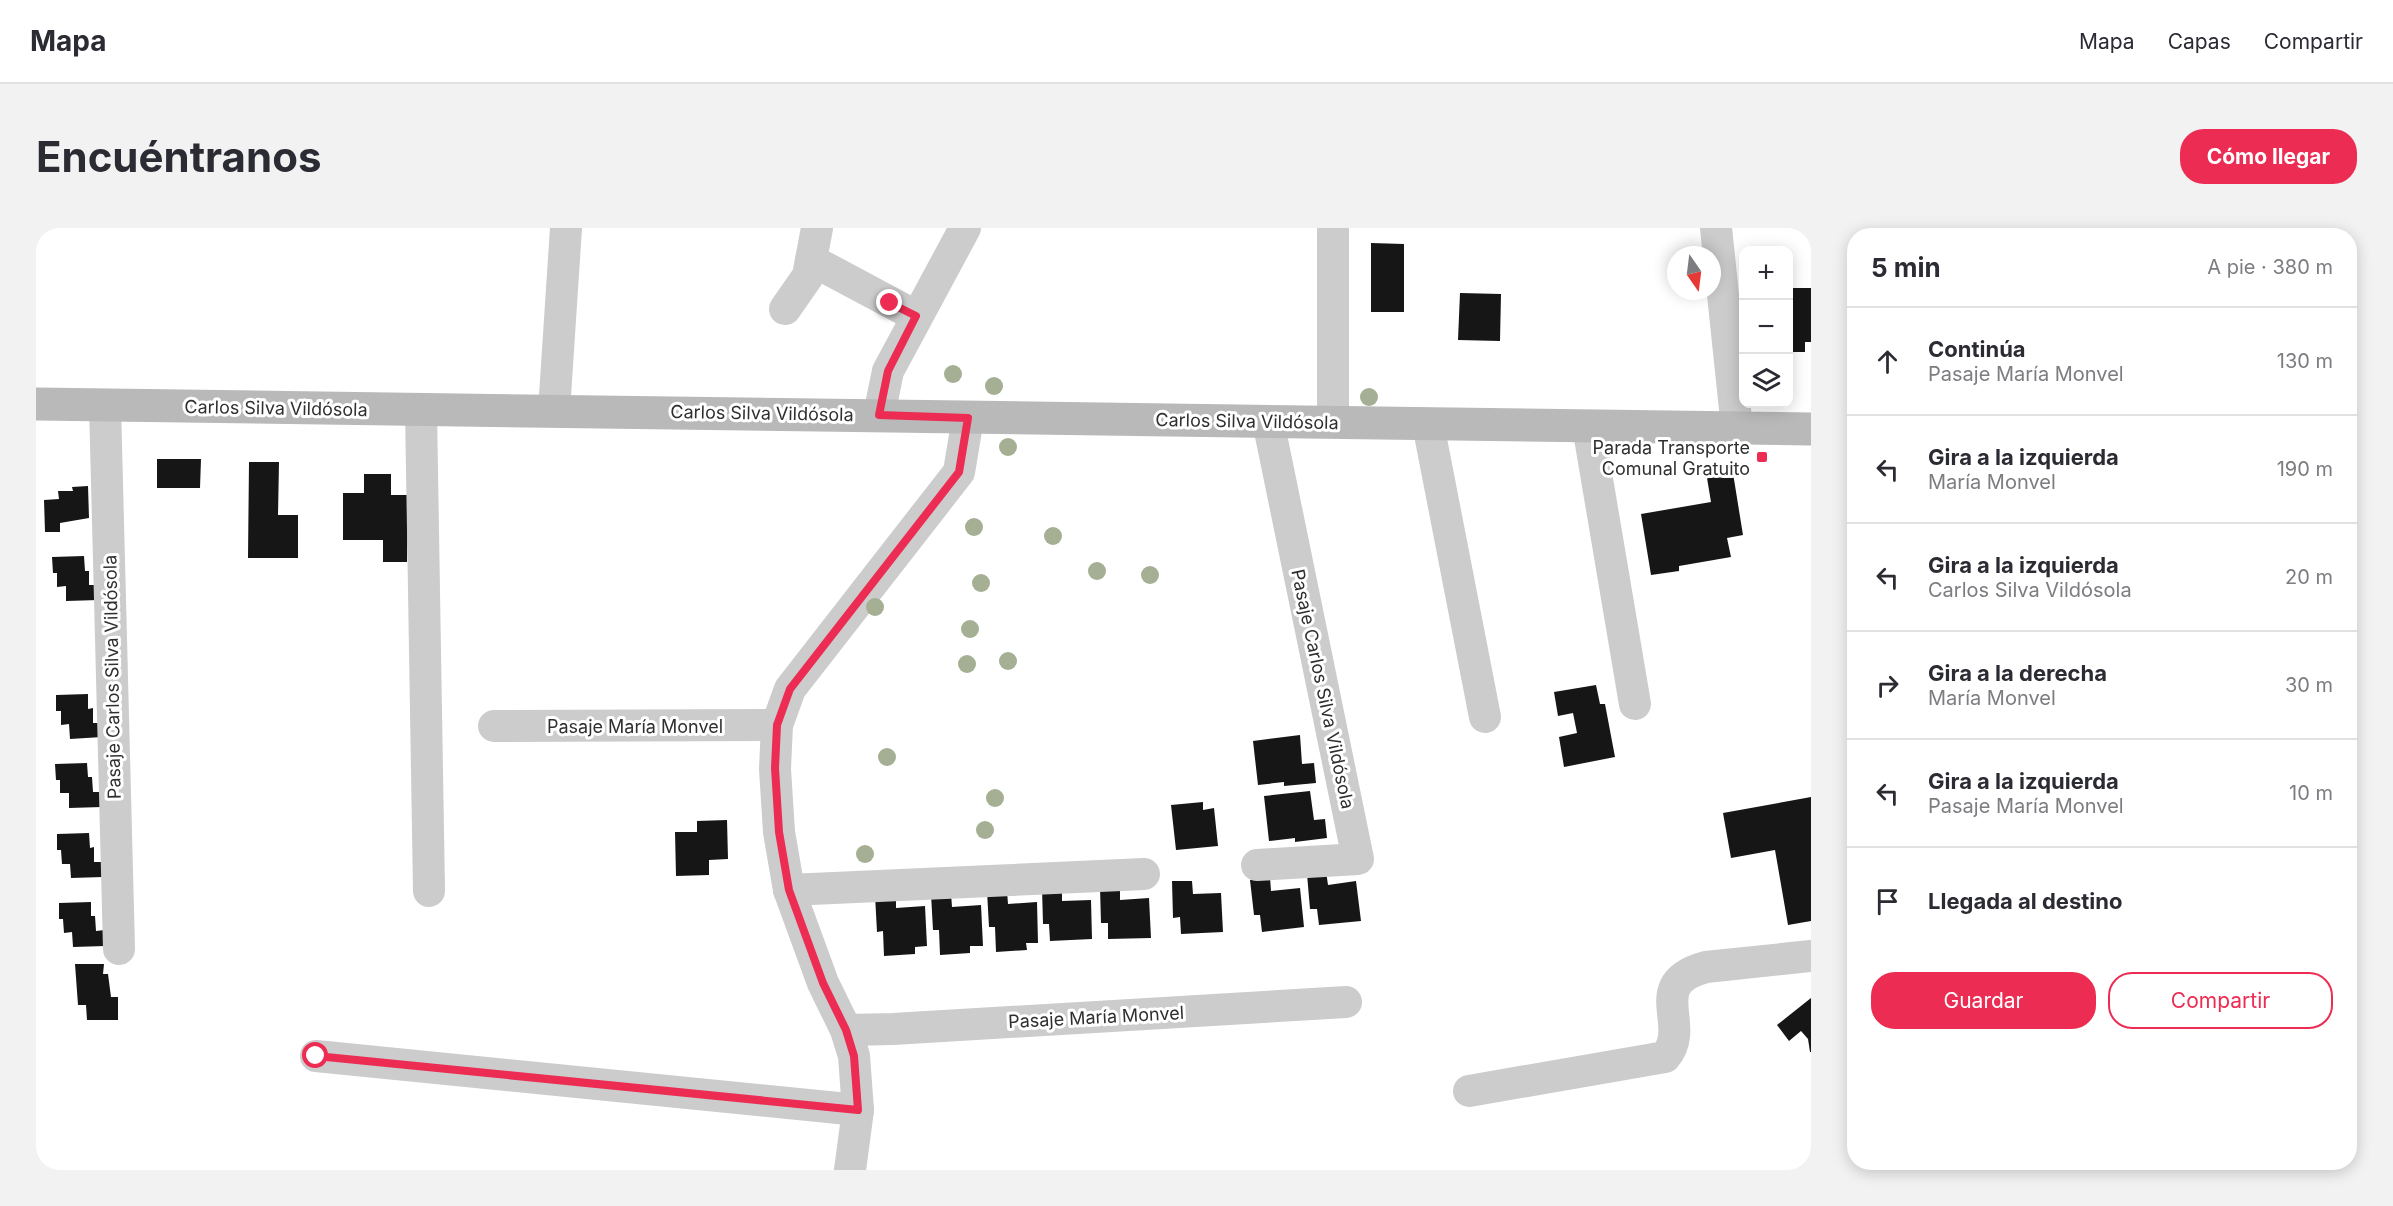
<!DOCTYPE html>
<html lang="es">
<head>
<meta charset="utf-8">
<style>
	:root { --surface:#fff; --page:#f2f2f3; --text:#2b2b33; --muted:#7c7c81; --line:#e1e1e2; --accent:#ec2c52 }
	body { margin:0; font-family:Inter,sans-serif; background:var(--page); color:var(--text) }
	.controls { position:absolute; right:18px; top:18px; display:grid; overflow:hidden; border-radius:12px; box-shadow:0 3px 15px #0003 }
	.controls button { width:54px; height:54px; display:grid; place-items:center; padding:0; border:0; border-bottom:2px solid var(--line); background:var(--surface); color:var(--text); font:30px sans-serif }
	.compass { position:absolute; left:1631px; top:18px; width:54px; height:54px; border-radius:50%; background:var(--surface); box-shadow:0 3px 15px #0003; rotate:166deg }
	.stop { position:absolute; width:18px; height:18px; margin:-14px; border:4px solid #ec2c52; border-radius:50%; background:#fff }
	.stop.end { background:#ec2c52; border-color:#fff; box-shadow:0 2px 6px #0008 }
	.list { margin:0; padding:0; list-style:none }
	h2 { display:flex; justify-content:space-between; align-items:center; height:78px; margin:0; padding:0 24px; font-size:26px }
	h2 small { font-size:20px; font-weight:400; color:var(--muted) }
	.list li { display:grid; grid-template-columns:39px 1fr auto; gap:18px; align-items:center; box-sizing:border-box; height:108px; padding:0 24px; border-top:2px solid var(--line) }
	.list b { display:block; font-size:22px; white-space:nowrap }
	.list p { margin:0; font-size:20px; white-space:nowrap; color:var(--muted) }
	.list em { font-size:20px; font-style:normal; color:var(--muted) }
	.actions { display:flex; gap:12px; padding:18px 24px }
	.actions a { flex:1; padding:14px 0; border:2px solid var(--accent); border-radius:24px; text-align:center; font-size:21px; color:var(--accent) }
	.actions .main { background:var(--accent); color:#fff }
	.icon { flex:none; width:33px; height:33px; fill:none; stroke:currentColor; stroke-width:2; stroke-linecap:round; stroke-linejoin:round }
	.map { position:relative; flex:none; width:1775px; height:942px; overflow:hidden; border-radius:24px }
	header { display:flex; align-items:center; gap:36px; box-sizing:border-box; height:84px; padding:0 30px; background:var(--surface); border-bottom:2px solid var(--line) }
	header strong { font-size:28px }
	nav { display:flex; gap:33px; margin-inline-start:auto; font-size:21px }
	.intro { display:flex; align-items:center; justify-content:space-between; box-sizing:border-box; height:144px; padding:0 36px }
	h1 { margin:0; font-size:42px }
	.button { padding:15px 27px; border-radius:24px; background:var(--accent); color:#fff; font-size:21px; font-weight:700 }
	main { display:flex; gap:36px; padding:0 36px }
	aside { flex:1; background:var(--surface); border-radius:24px; box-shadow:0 3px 15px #0003 }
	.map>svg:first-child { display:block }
</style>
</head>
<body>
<header>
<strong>Mapa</strong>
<nav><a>Mapa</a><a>Capas</a><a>Compartir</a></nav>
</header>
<div class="intro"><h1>Encuéntranos</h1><a class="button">Cómo llegar</a></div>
<main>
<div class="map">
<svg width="1775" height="942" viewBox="0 0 1775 942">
	<rect width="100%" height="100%" fill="#fff"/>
	<g fill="#161616">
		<path d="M1335,15L1368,16V84H1335Z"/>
		<path d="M1752,60H1775V114H1769V124H1752Z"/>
		<path d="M1424,65L1465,66L1464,113L1422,112Z"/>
		<path d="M121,231H165L164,260H121Z"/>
		<path d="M213,234H243L242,287H262V330H212Z"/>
		<path d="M1696,239L1707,307L1691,310L1695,329L1643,338V343L1615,347L1605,286L1675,274L1670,244Z"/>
		<path d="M328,246H355V267H372L371,334H347V312H307V265H328Z"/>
		<path d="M52,258L53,290L24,295V304H9L8,272L23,271L22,263H37L36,259Z"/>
		<path d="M48,328L49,343H53V357H62L63,372L30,373V358L21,359V345H17L16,329Z"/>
		<path d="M1560,457L1564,476H1569L1579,529L1528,539L1523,509L1541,505L1537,485L1522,488L1518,464Z"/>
		<path d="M52,466V481L57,480V495H66V509L34,511L33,496L25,497V483H20V467Z"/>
		<path d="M1264,507L1266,536L1278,535L1280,555L1248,558V554L1222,557L1217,513Z"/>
		<path d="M51,535L52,549H56L57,564H66V579L33,580V565H24V552H20L19,536Z"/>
		<path d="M1274,563L1278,592L1289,591L1291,610L1259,614V610L1233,613L1228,568Z"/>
		<path d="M1775,569V693L1752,697L1739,622L1695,630L1687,585Z"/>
		<path d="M1167,574V582L1178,580L1182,618L1140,622L1135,577Z"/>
		<path d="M691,592L692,631L673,632V647L640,648L639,604H661V593Z"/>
		<path d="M53,605L54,620L58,619V634H67V649L35,650L34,636H26L25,622H21V606Z"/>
		<path d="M1290,643L1292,657L1320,653L1325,693L1283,697L1281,681H1274L1271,646Z"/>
		<path d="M1234,649L1235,663L1264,660L1268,699L1226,704L1224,687H1218L1214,652Z"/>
		<path d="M1136,653H1156L1157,666L1185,665L1187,704L1145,706L1144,689L1137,690Z"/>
		<path d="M1084,658V672L1113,670L1115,710L1072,711V695H1065L1064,659Z"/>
		<path d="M1026,659V673L1055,672L1056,711L1014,713L1013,696H1007L1006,660Z"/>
		<path d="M951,663H971L972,676L1001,674L1002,715H990L991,722L960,724L959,699H953Z"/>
		<path d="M915,665L916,679L945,677L947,718H934V725L904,727L903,702H897L895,666Z"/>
		<path d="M839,667H860V680L889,678L891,718L879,719V726L848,728L847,703L841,704Z"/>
		<path d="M55,674V688H59L60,703L69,702V718L37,719L36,704L28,705L27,691H23V675Z"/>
		<path d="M39,736H68L67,746H72L75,769H82V792H51L50,777H42Z"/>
		<path d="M1775,770V824H1774L1772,811L1765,803L1753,813L1741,797Z"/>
	</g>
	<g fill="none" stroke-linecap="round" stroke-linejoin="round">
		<g stroke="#ccc" stroke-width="32">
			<path d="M1680,0L1701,200"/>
			<path d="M775,32L880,88"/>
			<path d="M749,81L772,48L781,0"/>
			<path d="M69,177L83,721"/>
			<path d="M385,182L393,663"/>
			<path d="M518,183L530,0"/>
			<path d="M843,187L852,143L929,0"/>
			<path d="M1297,194V0"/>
			<path d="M1392,196L1449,489"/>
			<path d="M1552,198L1599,476"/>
			<path d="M458,498L741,497"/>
			<path d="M1221,637L1322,631L1232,193"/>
			<path d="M753,662L1108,646"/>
			<path d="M810,802L857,801L1310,774"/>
			<path d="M280,828L822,882"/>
			<path d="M1433,863L1629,829C1657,797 1607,756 1670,739L1775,728"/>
			<path d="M814,942L822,882L818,828L810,802L787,755L753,662L743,604L739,541L741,497L754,461L923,244L932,190"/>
		</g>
		<path stroke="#b9b9b9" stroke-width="33" d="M0,176L1775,201"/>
	</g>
	<g fill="#a4af93">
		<circle cx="917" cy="146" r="9"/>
		<circle cx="958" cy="158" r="9"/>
		<circle cx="1333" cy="169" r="9"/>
		<circle cx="972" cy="219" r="9"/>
		<circle cx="938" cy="299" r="9"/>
		<circle cx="1017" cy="308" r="9"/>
		<circle cx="1061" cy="343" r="9"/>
		<circle cx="1114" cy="347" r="9"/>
		<circle cx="945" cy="355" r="9"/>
		<circle cx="839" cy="379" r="9"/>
		<circle cx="934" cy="401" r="9"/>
		<circle cx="972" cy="433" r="9"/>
		<circle cx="931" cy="436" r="9"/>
		<circle cx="851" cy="529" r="9"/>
		<circle cx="959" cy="570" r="9"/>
		<circle cx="949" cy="602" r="9"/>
		<circle cx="829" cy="626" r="9"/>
	</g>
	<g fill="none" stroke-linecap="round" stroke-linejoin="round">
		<path stroke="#ec2c52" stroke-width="8" d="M280,828L822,882L818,828L810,802L787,755L753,662L743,604L739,540L741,497L754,461L923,244L932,190L843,187L852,143L880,88L854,75"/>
	</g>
	<rect fill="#ec2c52" stroke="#fff" stroke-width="2" x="1720" y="223" width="12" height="12" rx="3"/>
	<g text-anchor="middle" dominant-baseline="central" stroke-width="6" stroke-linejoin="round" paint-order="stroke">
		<g font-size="18" fill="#2f2f2f" stroke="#fff">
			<text transform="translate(240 180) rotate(1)">Carlos Silva Vildósola</text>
			<text transform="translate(726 185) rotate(1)">Carlos Silva Vildósola</text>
			<text transform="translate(1211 193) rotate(1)">Carlos Silva Vildósola</text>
			<text transform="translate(76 449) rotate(-91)">Pasaje Carlos Silva Vildósola</text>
			<text transform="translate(1287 461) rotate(78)">Pasaje Carlos Silva Vildósola</text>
			<text x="599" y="498">Pasaje María Monvel</text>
			<text transform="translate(1060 789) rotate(-3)">Pasaje María Monvel</text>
		</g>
		<g font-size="18" fill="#2f2f2f" stroke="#fff" text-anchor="end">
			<text x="1714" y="219">Parada Transporte<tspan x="1714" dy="21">Comunal Gratuito</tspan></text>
		</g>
	</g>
</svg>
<div class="controls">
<button>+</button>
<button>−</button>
<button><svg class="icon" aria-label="layers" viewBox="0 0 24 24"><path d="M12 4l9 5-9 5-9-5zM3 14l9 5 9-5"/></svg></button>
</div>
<svg class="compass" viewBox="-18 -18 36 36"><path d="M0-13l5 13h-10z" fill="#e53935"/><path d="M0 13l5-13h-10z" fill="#7c7c81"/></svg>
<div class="stop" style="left:280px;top:828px"></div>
<div class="stop end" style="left:854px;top:75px"></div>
</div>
<aside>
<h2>5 min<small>A pie · 380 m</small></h2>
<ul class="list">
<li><svg class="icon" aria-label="ahead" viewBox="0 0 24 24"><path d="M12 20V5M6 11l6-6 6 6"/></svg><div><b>Continúa</b><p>Pasaje María Monvel</p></div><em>130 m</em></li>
<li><svg class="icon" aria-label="left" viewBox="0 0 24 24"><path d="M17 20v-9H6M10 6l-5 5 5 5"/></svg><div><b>Gira a la izquierda</b><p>María Monvel</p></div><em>190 m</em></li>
<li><svg class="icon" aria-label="left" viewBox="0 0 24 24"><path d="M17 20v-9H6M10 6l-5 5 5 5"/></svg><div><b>Gira a la izquierda</b><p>Carlos Silva Vildósola</p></div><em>20 m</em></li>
<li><svg class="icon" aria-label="right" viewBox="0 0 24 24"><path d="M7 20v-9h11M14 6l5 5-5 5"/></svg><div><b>Gira a la derecha</b><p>María Monvel</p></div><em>30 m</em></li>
<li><svg class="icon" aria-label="left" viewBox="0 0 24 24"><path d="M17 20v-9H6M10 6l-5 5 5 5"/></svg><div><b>Gira a la izquierda</b><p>Pasaje María Monvel</p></div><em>10 m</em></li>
<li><svg class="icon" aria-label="arrive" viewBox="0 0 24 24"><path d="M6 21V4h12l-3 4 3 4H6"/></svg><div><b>Llegada al destino</b></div></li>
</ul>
<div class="actions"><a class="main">Guardar</a><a>Compartir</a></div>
</aside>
</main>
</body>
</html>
